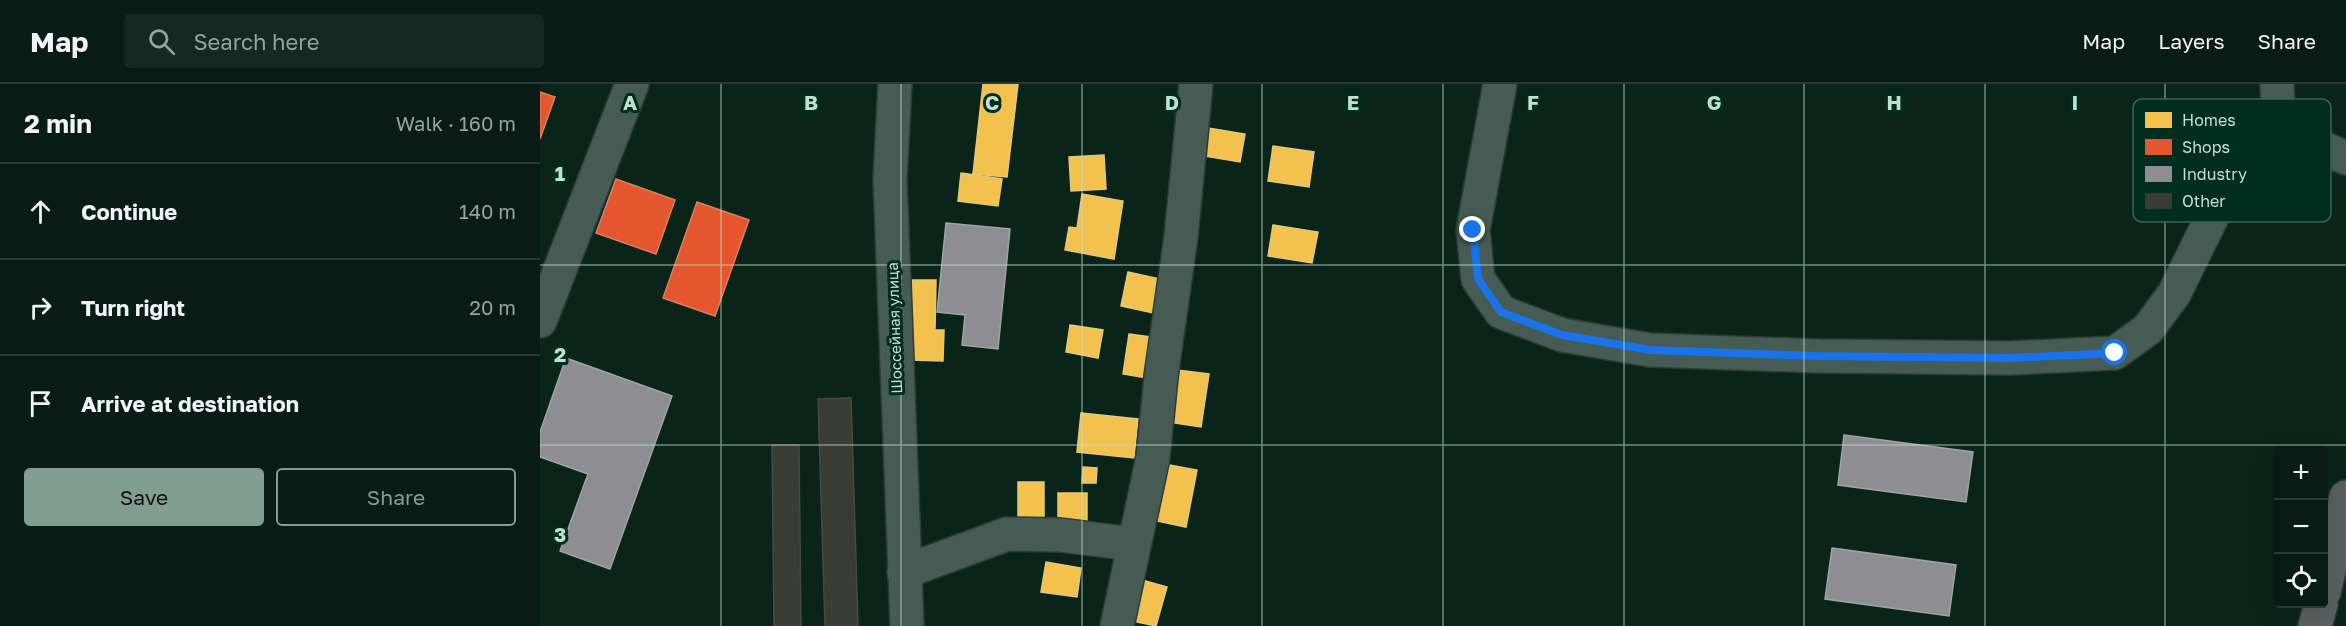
<!DOCTYPE html>
<html lang="en">
<head>
<meta charset="utf-8">
<style>
	:root { --surface:#081b14; --page:#162822; --text:#f1f3f6; --muted:#98a1a0; --line:#293934; --accent:#829e92 }
	body { margin:0; font-family:"Golos Text",sans-serif; background:var(--page); color:var(--text) }
	.controls { position:absolute; right:18px; bottom:18px; display:grid; overflow:hidden; border-radius:6px; box-shadow:0 6px 24px #0002 }
	.controls button { width:54px; height:54px; display:grid; place-items:center; padding:0; border:0; border-bottom:2px solid var(--line); background:var(--surface); color:var(--text); font:30px sans-serif }
	.stop { position:absolute; width:18px; height:18px; margin:-14px; border:4px solid #1a73e8; border-radius:50%; background:#fff }
	.stop.end { background:#1a73e8; border-color:#fff; box-shadow:0 2px 6px #0008 }
	.list { margin:0; padding:0; list-style:none }
	h2 { display:flex; justify-content:space-between; align-items:center; height:78px; margin:0; padding:0 24px; font-size:26px }
	h2 small { font-size:20px; font-weight:400; color:var(--muted) }
	.list li { display:grid; grid-template-columns:39px 1fr auto; gap:18px; align-items:center; box-sizing:border-box; height:96px; padding:0 24px; border-top:2px solid var(--line) }
	.list b { display:block; font-size:22px; white-space:nowrap }
	.list em { font-size:20px; font-style:normal; color:var(--muted) }
	.actions { display:flex; gap:12px; padding:18px 24px }
	.actions a { flex:1; padding:14px 0; border:2px solid var(--accent); border-radius:6px; text-align:center; font-size:21px; color:var(--accent) }
	.actions .main { background:var(--accent); color:#111 }
	.icon { flex:none; width:33px; height:33px; fill:none; stroke:currentColor; stroke-width:2; stroke-linecap:round; stroke-linejoin:round }
	.map { position:relative; flex:none; width:1806px; height:542px; overflow:hidden }
	header { display:flex; align-items:center; gap:36px; box-sizing:border-box; height:84px; padding:0 30px; background:var(--surface); border-bottom:2px solid var(--line) }
	header strong { font-size:28px }
	nav { display:flex; gap:33px; margin-inline-start:auto; font-size:21px }
	.search { width:420px; height:54px; background:var(--page); display:flex; align-items:center; gap:15px; box-sizing:border-box; padding:0 21px; border-radius:6px; color:var(--muted); font-size:22px }
	main { display:flex }
	aside { flex:1; background:var(--surface) }
	.map>svg:first-child { display:block }
</style>
</head>
<body>
<header>
<strong>Map</strong>
<div class="search"><svg class="icon" aria-label="search" viewBox="0 0 24 24"><circle cx="10" cy="10" r="6"/><path d="M15 15l6 6"/></svg>Search here</div>
<nav><a>Map</a><a>Layers</a><a>Share</a></nav>
</header>
<main>
<aside>
<h2>2 min<small>Walk · 160 m</small></h2>
<ul class="list">
<li><svg class="icon" aria-label="ahead" viewBox="0 0 24 24"><path d="M12 20V5M6 11l6-6 6 6"/></svg><div><b>Continue</b></div><em>140 m</em></li>
<li><svg class="icon" aria-label="right" viewBox="0 0 24 24"><path d="M7 20v-9h11M14 6l5 5-5 5"/></svg><div><b>Turn right</b></div><em>20 m</em></li>
<li><svg class="icon" aria-label="arrive" viewBox="0 0 24 24"><path d="M6 21V4h12l-3 4 3 4H6"/></svg><div><b>Arrive at destination</b></div></li>
</ul>
<div class="actions"><a class="main">Save</a><a>Share</a></div>
</aside>
<div class="map">
<svg width="1806" height="542" viewBox="0 0 1806 542">
	<rect width="100%" height="100%" fill="#0a241a"/>
	<g fill="#f2c14e" stroke="#e4ca76" stroke-width="1.5">
		<path d="M443,0H478L467,93L433,90Z"/>
		<path d="M668,44L705,50L700,78L664,72Z"/>
		<path d="M733,62L774,68L769,103L728,97Z"/>
		<path d="M564,71L566,105L531,107L529,73Z"/>
		<path d="M421,89L462,95L458,122L418,117Z"/>
		<path d="M542,110L583,117L574,175L525,166L529,143L537,144Z"/>
		<path d="M733,141L778,148L772,179L728,172Z"/>
		<path d="M588,188L629,197L623,231L581,222Z"/>
		<path d="M372,196H396L395,246H404L403,277L370,276Z"/>
		<path d="M530,241L563,246L558,274L526,268Z"/>
		<path d="M589,250L618,254L612,295L583,290Z"/>
		<path d="M637,286L669,290L661,343L629,338Z"/>
		<path d="M541,329L598,335L594,374L537,368Z"/>
		<path d="M624,380L657,386L646,443L612,436Z"/>
		<path d="M543,383L557,384L556,399H542Z"/>
		<rect x="478" y="398" width="26" height="39"/>
		<rect x="518" y="409" width="29" height="35"/>
		<path d="M506,478L541,484L537,513L501,508Z"/>
		<path d="M602,496L627,503L616,542L592,537Z"/>
	</g>
	<g fill="#e4572e" stroke="#da805f" stroke-width="1.5">
		<path d="M0,8L15,13L0,55Z"/>
		<path d="M76,95L135,116L116,170L56,149Z"/>
		<path d="M157,118L209,136L175,232L123,214Z"/>
	</g>
	<g fill="#8d8d92" stroke="#9da6a5" stroke-width="1.5">
		<path d="M406,139L470,145L458,265L422,261L425,231L397,228Z"/>
		<path d="M26,274L132,312L70,485L20,467L48,390L0,373V348Z"/>
		<path d="M1304,351L1433,368L1426,418L1298,401Z"/>
		<path d="M1292,464L1416,481L1409,532L1285,515Z"/>
	</g>
	<g fill="#393c32" stroke="#484a42" stroke-width="1.5">
		<path d="M311,314L318,542H285L278,315Z"/>
		<path d="M232,361H259L261,542H234Z"/>
	</g>
	<g fill="none" stroke-linecap="round" stroke-linejoin="round">
		<defs>
			<g id="minor">
				<path d="M355,0L350,95L367,542"/>
				<path d="M960,0L933,146L938,195L961,228L1022,251L1110,266L1278,272L1470,274L1575,269L1608,245L1634,210L1713,50L1738,29"/>
				<path d="M1737,0L1738,29L1756,52L1806,74"/>
				<path d="M0,237L92,0"/>
				<path d="M364,488L467,450L520,451L593,460"/>
				<path d="M577,542L613,373L621,293L641,153L656,0"/>
			</g>
			<g id="major">
				<path d="M1784,508L1806,413"/>
				<path d="M1775,542L1781,520"/>
			</g>
		</defs>
		<use href="#minor" stroke="#2a3c34" stroke-width="36"/>
		<use href="#major" stroke="#2a3c34" stroke-width="36"/>
		<use href="#minor" stroke="#465b53" stroke-width="33"/>
		<use href="#major" stroke="#58615f" stroke-width="33"/>
	</g>
	<g fill="none" stroke-linecap="round" stroke-linejoin="round">
		<path stroke="#1a73e8" stroke-width="8" d="M933,146L938,195L961,228L1022,251L1110,266L1278,272L1470,274L1575,269"/>
	</g>
	<path fill="none" stroke="#c3dfd2" stroke-width="1.5" stroke-opacity="0.55" d="M181,0V542M361,0V542M542,0V542M722,0V542M903,0V542M1084,0V542M1264,0V542M1445,0V542M1625,0V542M0,181H1806M0,361H1806"/>
	<g text-anchor="middle" dominant-baseline="central" stroke-width="6" stroke-linejoin="round" paint-order="stroke">
		<g font-size="15" fill="#c3dfd2" stroke="#002e1e">
			<text transform="translate(354 244) rotate(-92)">Шоссейная улица</text>
		</g>
	</g>
	<rect x="1593" y="15" width="198" height="123" rx="9" fill="#002e1e" stroke="#3a6354" stroke-width="1.5"/>
	<rect x="1605" y="28" width="27" height="16" fill="#f2c14e"/>
	<rect x="1605" y="55" width="27" height="16" fill="#e4572e"/>
	<rect x="1605" y="82" width="27" height="16" fill="#8d8d92"/>
	<rect x="1605" y="109" width="27" height="16" fill="#393c32"/>
	<g font-size="16" fill="#c3dfd2">
		<text x="1642" y="42">Homes</text>
		<text x="1642" y="69">Shops</text>
		<text x="1642" y="96">Industry</text>
		<text x="1642" y="123">Other</text>
	</g>
	<g font-size="20" text-anchor="middle" font-weight="bold" fill="#c3dfd2" stroke="#002e1e" stroke-width="6" stroke-linejoin="round" paint-order="stroke">
		<text x="90" y="26">A</text>
		<text x="271" y="26">B</text>
		<text x="452" y="26">C</text>
		<text x="632" y="26">D</text>
		<text x="813" y="26">E</text>
		<text x="993" y="26">F</text>
		<text x="1174" y="26">G</text>
		<text x="1354" y="26">H</text>
		<text x="1535" y="26">I</text>
		<text x="20" y="97">1</text>
		<text x="20" y="278">2</text>
		<text x="20" y="458">3</text>
	</g>
</svg>
<div class="controls">
<button>+</button>
<button>−</button>
<button><svg class="icon" aria-label="locate" viewBox="0 0 24 24"><circle cx="12" cy="12" r="6"/><path d="M12 2v4M12 18v4M2 12h4M18 12h4"/></svg></button>
</div>
<div class="stop" style="left:1575px;top:269px"></div>
<div class="stop end" style="left:933px;top:146px"></div>
</div>
</main>
</body>
</html>
